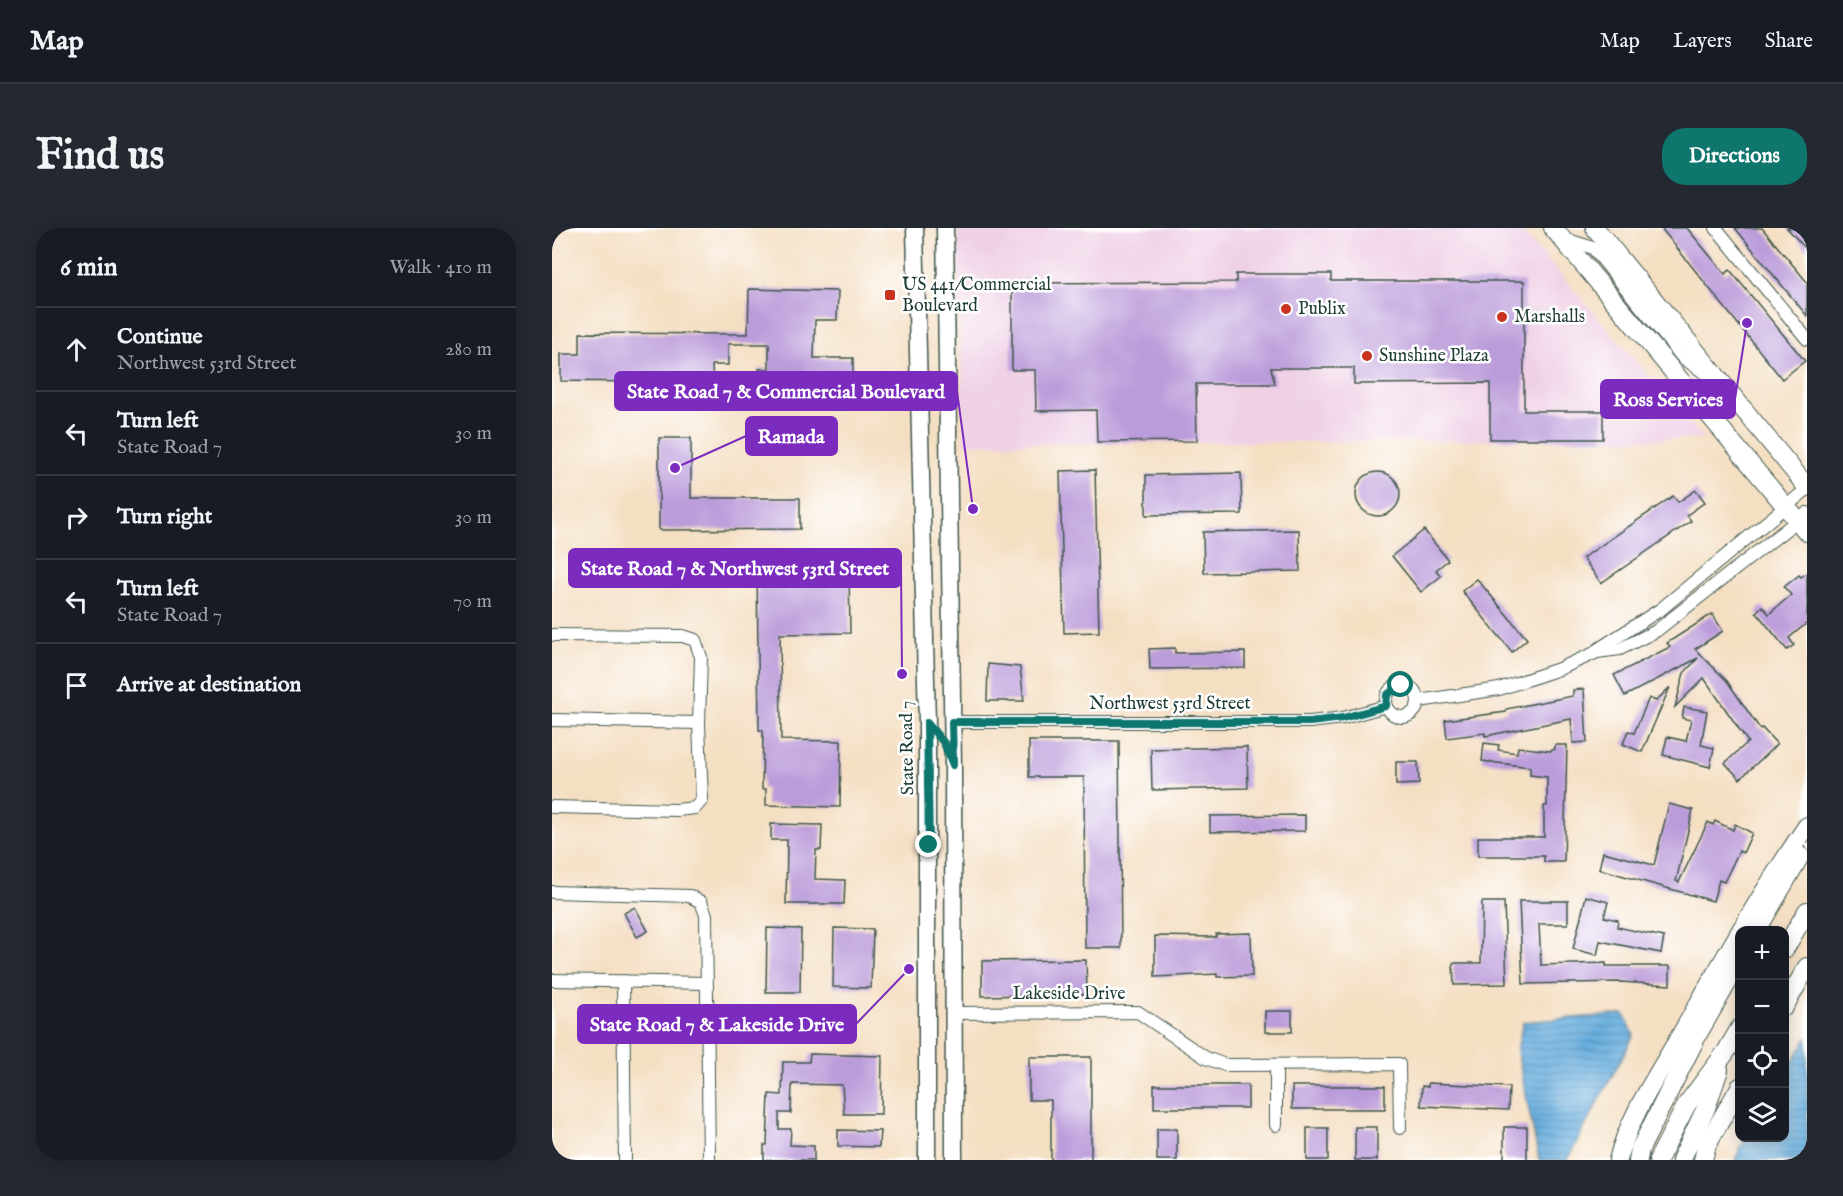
<!DOCTYPE html>
<html lang="en">
<head>
<meta charset="utf-8">
<style>
	:root { --surface:#171b24; --page:#242831; --text:#f1f3f6; --muted:#9ea1a6; --line:#363941; --accent:#0f766e }
	body { margin:0; font-family:"IM FELL English",serif; background:var(--page); color:var(--text) }
	.controls { position:absolute; right:18px; bottom:18px; display:grid; overflow:hidden; border-radius:12px; box-shadow:0 3px 15px #0003 }
	.controls button { width:54px; height:54px; display:grid; place-items:center; padding:0; border:0; border-bottom:2px solid var(--line); background:var(--surface); color:var(--text); font:30px sans-serif }
	.stop { position:absolute; width:18px; height:18px; margin:-14px; border:4px solid #0f766e; border-radius:50%; background:#fff }
	.stop.end { background:#0f766e; border-color:#fff; box-shadow:0 2px 6px #0008 }
	.list { margin:0; padding:0; list-style:none }
	h2 { display:flex; justify-content:space-between; align-items:center; height:78px; margin:0; padding:0 24px; font-size:26px }
	h2 small { font-size:20px; font-weight:400; color:var(--muted) }
	.list li { display:grid; grid-template-columns:39px 1fr auto; gap:18px; align-items:center; box-sizing:border-box; height:84px; padding:0 24px; border-top:2px solid var(--line) }
	.list b { display:block; font-size:22px; white-space:nowrap }
	.list p { margin:0; font-size:20px; white-space:nowrap; color:var(--muted) }
	.list em { font-size:20px; font-style:normal; color:var(--muted) }
	.icon { flex:none; width:33px; height:33px; fill:none; stroke:currentColor; stroke-width:2; stroke-linecap:round; stroke-linejoin:round }
	.map { position:relative; flex:none; width:1255px; height:932px; overflow:hidden; border-radius:24px }
	header { display:flex; align-items:center; gap:36px; box-sizing:border-box; height:84px; padding:0 30px; background:var(--surface); border-bottom:2px solid var(--line) }
	header strong { font-size:28px }
	nav { display:flex; gap:33px; margin-inline-start:auto; font-size:21px }
	.intro { display:flex; align-items:center; justify-content:space-between; box-sizing:border-box; height:144px; padding:0 36px }
	h1 { margin:0; font-size:42px }
	.button { padding:15px 27px; border-radius:24px; background:var(--accent); color:#fff; font-size:21px; font-weight:700 }
	main { display:flex; gap:36px; padding:0 36px }
	aside { flex:1; background:var(--surface); border-radius:24px; box-shadow:0 3px 15px #0003 }
	.map>svg:first-child { display:block }
</style>
</head>
<body>
<header>
<strong>Map</strong>
<nav><a>Map</a><a>Layers</a><a>Share</a></nav>
</header>
<div class="intro"><h1>Find us</h1><a class="button">Directions</a></div>
<main>
<aside>
<h2>6 min<small>Walk · 410 m</small></h2>
<ul class="list">
<li><svg class="icon" aria-label="ahead" viewBox="0 0 24 24"><path d="M12 20V5M6 11l6-6 6 6"/></svg><div><b>Continue</b><p>Northwest 53rd Street</p></div><em>280 m</em></li>
<li><svg class="icon" aria-label="left" viewBox="0 0 24 24"><path d="M17 20v-9H6M10 6l-5 5 5 5"/></svg><div><b>Turn left</b><p>State Road 7</p></div><em>30 m</em></li>
<li><svg class="icon" aria-label="right" viewBox="0 0 24 24"><path d="M7 20v-9h11M14 6l5 5-5 5"/></svg><div><b>Turn right</b></div><em>30 m</em></li>
<li><svg class="icon" aria-label="left" viewBox="0 0 24 24"><path d="M17 20v-9H6M10 6l-5 5 5 5"/></svg><div><b>Turn left</b><p>State Road 7</p></div><em>70 m</em></li>
<li><svg class="icon" aria-label="arrive" viewBox="0 0 24 24"><path d="M6 21V4h12l-3 4 3 4H6"/></svg><div><b>Arrive at destination</b></div></li>
</ul>
</aside>
<div class="map">
<svg width="1255" height="932" viewBox="0 0 1255 932">
	<defs>
		<pattern id="water-rules" width="6" height="5" patternUnits="userSpaceOnUse" patternTransform="scale(1.5)"><rect width="6" height="5" fill="#69afdf"/><path d="M0 2.5h6" fill="none" stroke="#5690b6"/></pattern>
	</defs>
	<rect width="100%" height="100%" fill="#fff"/>
	<filter id="ink" filterUnits="userSpaceOnUse"><feTurbulence type="fractalNoise" baseFrequency=".0167" numOctaves="2"/><feDisplacementMap in="SourceGraphic" scale="12" xChannelSelector="R" yChannelSelector="G"/><feConvolveMatrix kernelMatrix="1 2 1 2 8 2 1 2 1" color-interpolation-filters="sRGB"/></filter>
	<filter id="wash" filterUnits="userSpaceOnUse"><feTurbulence type="fractalNoise" baseFrequency=".008" numOctaves="4" result="noise"/><feDisplacementMap in="SourceGraphic" scale="24" xChannelSelector="R" yChannelSelector="G"/><feGaussianBlur stdDeviation="1.35" result="paint"/><feColorMatrix in="noise" values="0 0 0 0 0 0 0 0 0 0 0 0 0 0 0 0 0 1.4 0 .05"/><feComposite in="paint" operator="in"/></filter>
	<g filter="url(#wash)">
		<rect width="100%" height="100%" fill="#f4dfc3"/>
		<path fill="#efd0e5" d="M405,0H968L1152,211L412,216Z"/>
		<g fill="url(#water-rules)" stroke="#44768a" stroke-width="1.5">
			<path d="M1072,786L1082,807L1015,932H987L965,822L971,794Z"/>
			<path d="M1255,810V932H1183L1193,910H1232L1233,846Z"/>
		</g>
		<g id="blocks">
			<g fill="#bb9cda">
				<path d="M1109,0H1135L1173,46L1178,42L1253,133L1230,151Z"/>
				<path d="M1183,0H1210L1255,54V88Z"/>
				<path d="M1235,0H1255V22Z"/>
				<path d="M684,46H779V53H972V183H1051V211H938V155L802,156V140H719L723,156H644L645,213L545,214L544,182L484,183L483,142H460V55L684,54Z"/>
				<path d="M197,61L286,63L285,92H263L262,130H301V171H199V151H207V141H217V116H176V137H160L161,155L9,153V126H28V105L196,106Z"/>
				<path d="M107,210H139V270H248V301L107,302Z"/>
				<path d="M543,242L547,404L512,405L508,243Z"/>
				<circle cx="826" cy="266" r="22"/>
				<path d="M689,245L690,286L594,287V247Z"/>
				<path d="M1144,262L1153,274L1135,287L1139,293L1049,355L1031,330L1121,268L1126,274Z"/>
				<path d="M747,302L748,343L652,345L651,304Z"/>
				<path d="M872,302L896,332L884,342L889,348L869,364L840,328Z"/>
				<path d="M297,341L298,405L228,406L229,512L289,513L288,579L214,577V561H210L211,502H207L205,342Z"/>
				<path d="M1255,345V395L1237,410L1242,417L1235,422L1204,384L1210,378L1217,386L1239,367L1232,359L1247,347L1249,349Z"/>
				<path d="M925,351L975,411L960,424L910,363Z"/>
				<path d="M1160,386L1171,403L1143,421L1175,453L1208,501L1210,500L1225,516L1188,551L1173,535L1196,514L1152,450L1123,479L1132,445L1146,430L1073,468L1062,447L1118,419L1115,415Z"/>
				<path d="M623,420V425L693,424V440L598,441L597,421Z"/>
				<path d="M436,436L468,439L472,473H435Z"/>
				<path d="M1118,459L1090,524L1071,516L1076,503L1082,505L1097,470L1104,473Z"/>
				<path d="M1032,461L1035,514L1021,515L1019,491L933,508V505L895,510L893,492L954,484V481L1021,468V462Z"/>
				<path d="M1132,479L1155,483L1149,517L1162,520L1158,539L1111,527L1115,509L1134,513L1139,492L1130,490Z"/>
				<path d="M477,513H567L569,720H533L532,549H477Z"/>
				<path d="M932,515L947,517L946,522L965,525L966,519L998,523L1003,521V517H1015L1012,634H992V628H926V609H992V578H995V549L978,547V539L930,533Z"/>
				<path d="M695,519L696,560L600,562L599,521Z"/>
				<path d="M844,534H866L867,556L844,557Z"/>
				<path d="M1117,576L1141,582L1124,653L1127,654L1156,594L1161,597L1163,593L1181,602L1183,596L1200,605L1191,625L1187,623L1172,654L1167,652L1161,673L1047,641L1051,624L1102,637Z"/>
				<path d="M753,587V603L658,604V588Z"/>
				<path d="M219,596L270,597L269,622H264L263,651L293,652L292,676H234L235,612H219Z"/>
				<path d="M1034,668L1056,674L1052,689L1066,692L1065,699L1112,709L1109,725L1048,713L1045,727L1021,721Z"/>
				<path d="M967,673H1016V696H987L989,737L1054,735V738H1118V757L1068,754L971,756Z"/>
				<path d="M930,674H952L955,756L902,757L901,735H929Z"/>
				<path d="M83,679L96,703L85,709L72,685Z"/>
				<path d="M215,700L249,701L248,764H214Z"/>
				<path d="M282,700L321,701L319,760L281,759Z"/>
				<path d="M699,705L700,748L665,749V746L603,749V708L664,709V706Z"/>
				<path d="M534,732L535,766L430,768V733Z"/>
				<rect x="713" y="783" width="27" height="21"/>
				<path d="M258,826L330,828L329,886H292L290,857L240,856L239,885H227V901H239L238,917L262,918V932H212V917H215L217,866L230,867L231,834H257Z"/>
				<path d="M477,829H539V932H499V872H477Z"/>
				<path d="M876,855L957,859L956,882L869,878L870,858L876,859Z"/>
				<rect x="602" y="857" width="94" height="23"/>
				<rect x="740" y="858" width="93" height="23"/>
				<rect x="803" y="899" width="22" height="33"/>
				<rect x="952" y="899" width="23" height="33"/>
				<rect x="755" y="900" width="21" height="32"/>
				<rect x="605" y="901" width="20" height="31"/>
				<path d="M286,902L328,903L327,919L286,918Z"/>
			</g>
		</g>
	</g>
	<g filter="url(#ink)">
		<use href="#blocks" fill-opacity="0" stroke="#3f5549" stroke-width="1.5"/>
		<g fill="none" stroke-linecap="round" stroke-linejoin="round">
			<defs>
				<g id="minor">
					<path d="M1164,0L1255,111"/>
					<path d="M1010,10L1041,20L1130,129L1160,150"/>
					<path d="M0,407L131,408L143,412L149,429L147,495L150,572L143,580L125,582L0,579"/>
					<path d="M1045,422L1109,381L1255,261"/>
					<circle cx="850" cy="473" r="16"/>
					<path d="M867,473L947,461L1007,441L1045,424L1068,421L1104,403L1255,285"/>
					<path d="M0,492L147,495"/>
					<path d="M400,494H758L791,490L834,478"/>
					<path d="M0,664L138,668L149,674L154,687L157,932"/>
					<path d="M0,752L154,755"/>
					<path d="M71,753L73,932"/>
					<path d="M404,785L586,784L654,830L673,837L847,836L848,900"/>
					<path d="M724,838V897"/>
				</g>
				<g id="major">
					<path d="M363,0L375,495V932"/>
					<path d="M393,0L401,537L402,932"/>
				</g>
				<g id="highway">
					<path d="M1001,0L1255,304"/>
					<path d="M1043,0L1255,259"/>
					<path d="M1205,702L1248,628"/>
					<path d="M1232,722L1255,683"/>
					<path d="M1232,779L1255,739"/>
					<path d="M1066,932C1077,889 1105,848 1127,810C1168,738 1208,666 1255,598"/>
					<path d="M1086,932L1088,921L1147,804L1188,733"/>
					<path d="M1106,932L1135,876L1174,824L1188,800"/>
					<path d="M1129,932L1154,880L1167,842"/>
					<path d="M1151,932L1155,916L1188,859"/>
				</g>
			</defs>
			<use href="#minor" stroke="#3f5549" stroke-width="14"/>
			<use href="#major" stroke="#3f5549" stroke-width="19"/>
			<use href="#highway" stroke="#3f5549" stroke-width="20"/>
			<use href="#minor" stroke="#fff" stroke-width="12"/>
			<use href="#major" stroke="#fff" stroke-width="16"/>
			<use href="#highway" stroke="#fff" stroke-width="18"/>
		</g>
	</g>
	<g fill="none" stroke-linecap="round" stroke-linejoin="round" filter="url(#ink)">
		<path stroke="#0f766e" stroke-width="8" d="M377,617L375,495L392,515L401,537L400,494H758L791,490L834,478L835,467L849,457"/>
	</g>
	<g fill="#c8321e" stroke="#fff" stroke-width="2">
		<rect x="332" y="61" width="12" height="12" rx="3"/>
		<circle cx="734" cy="81" r="6"/>
		<circle cx="950" cy="89" r="6"/>
		<circle cx="815" cy="128" r="6"/>
	</g>
	<g text-anchor="middle" dominant-baseline="central" stroke-width="5" stroke-linejoin="round" paint-order="stroke">
		<g font-size="18" fill="#1f3d34" stroke="#fff" text-anchor="start">
			<text x="350" y="57">US 441/Commercial<tspan x="350" dy="21">Boulevard</tspan></text>
			<text x="746" y="81">Publix</text>
			<text x="962" y="89">Marshalls</text>
			<text x="827" y="128">Sunshine Plaza</text>
		</g>
		<g font-size="18" fill="#1f3d34" stroke="#fff">
			<text x="618" y="476">Northwest 53rd Street</text>
			<text transform="translate(356 520) rotate(-91)">State Road 7</text>
			<text x="517" y="766">Lakeside Drive</text>
		</g>
	</g>
	<path fill="none" stroke="#7b2cbf" stroke-width="2" d="M421 281L405 163M1195 95L1183 171M123 240L194 208M350 446L349 340M357 741L304 796"/>
	<g fill="#7b2cbf" stroke="#fff" stroke-width="2">
		<circle cx="421" cy="281" r="6"/>
		<circle cx="1195" cy="95" r="6"/>
		<circle cx="123" cy="240" r="6"/>
		<circle cx="350" cy="446" r="6"/>
		<circle cx="357" cy="741" r="6"/>
	</g>
	<g fill="#7b2cbf" stroke="#7b2cbf" stroke-width="2">
		<rect x="63" y="144" width="342" height="38" rx="6"/>
		<rect x="1049" y="152" width="134" height="38" rx="6"/>
		<rect x="194" y="189" width="91" height="38" rx="6"/>
		<rect x="17" y="321" width="332" height="38" rx="6"/>
		<rect x="26" y="777" width="278" height="38" rx="6"/>
	</g>
	<g font-size="20" text-anchor="middle" font-weight="bold" fill="#fff">
		<text x="234" y="170">State Road 7 &amp; Commercial Boulevard</text>
		<text x="1116" y="178">Ross Services</text>
		<text x="239" y="215">Ramada</text>
		<text x="183" y="347">State Road 7 &amp; Northwest 53rd Street</text>
		<text x="165" y="803">State Road 7 &amp; Lakeside Drive</text>
	</g>
</svg>
<div class="controls">
<button>+</button>
<button>−</button>
<button><svg class="icon" aria-label="locate" viewBox="0 0 24 24"><circle cx="12" cy="12" r="6"/><path d="M12 2v4M12 18v4M2 12h4M18 12h4"/></svg></button>
<button><svg class="icon" aria-label="layers" viewBox="0 0 24 24"><path d="M12 4l9 5-9 5-9-5zM3 14l9 5 9-5"/></svg></button>
</div>
<div class="stop" style="left:849px;top:457px"></div>
<div class="stop end" style="left:377px;top:617px"></div>
</div>
</main>
</body>
</html>
